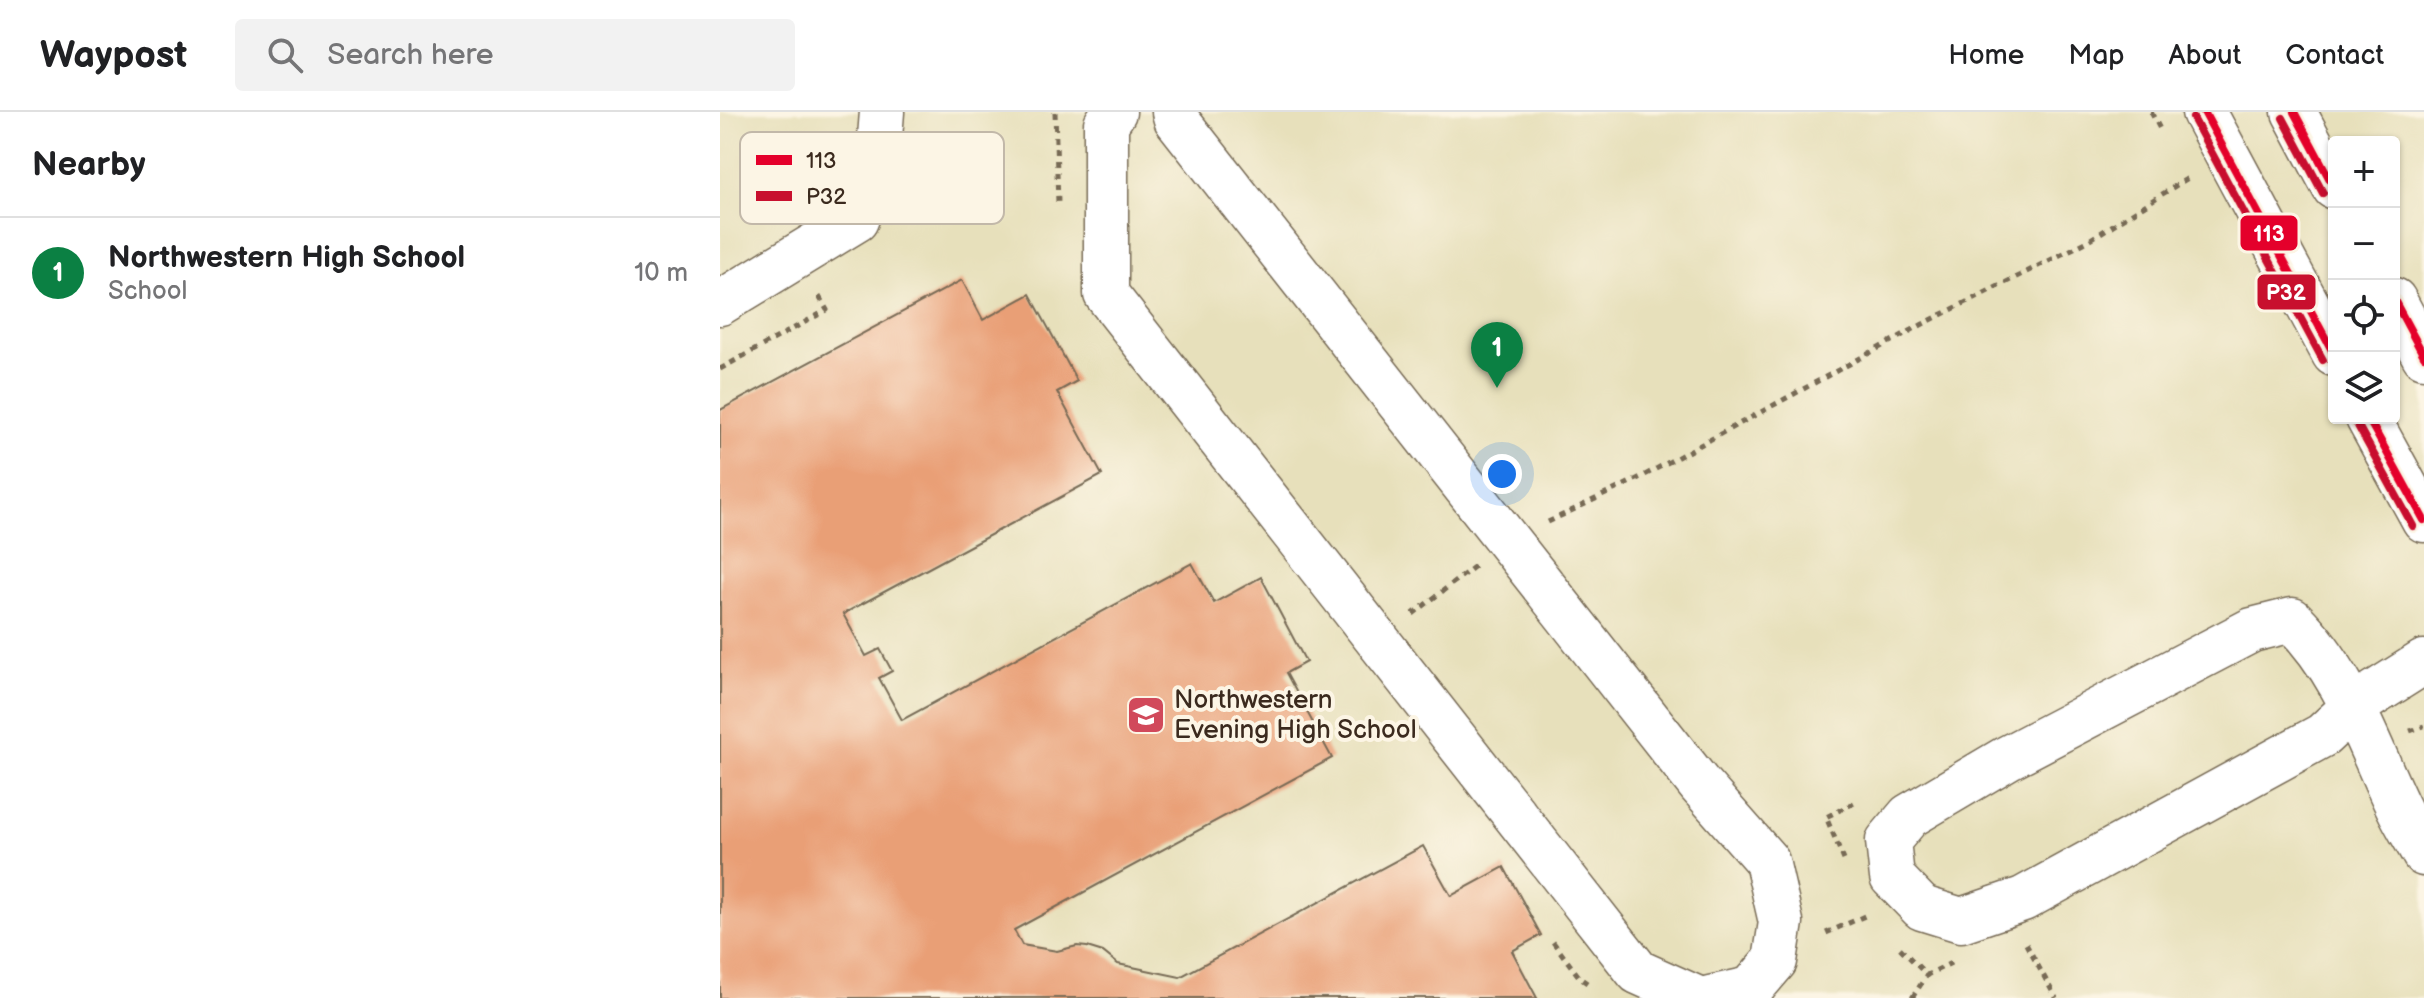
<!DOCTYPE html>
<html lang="en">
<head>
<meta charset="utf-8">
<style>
	:root { --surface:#fff; --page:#f2f2f2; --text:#202124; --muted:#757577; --line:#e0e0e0; --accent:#0b8043 }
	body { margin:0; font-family:"Balsamiq Sans",sans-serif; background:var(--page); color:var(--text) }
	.controls { position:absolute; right:24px; top:24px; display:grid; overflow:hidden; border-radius:8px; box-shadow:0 2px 6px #0004 }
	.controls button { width:72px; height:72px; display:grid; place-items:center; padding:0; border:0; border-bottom:2px solid var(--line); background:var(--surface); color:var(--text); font:40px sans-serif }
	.you { position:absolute; left:782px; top:362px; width:28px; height:28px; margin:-20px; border:6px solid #fff; border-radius:50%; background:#1a73e8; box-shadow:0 0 0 12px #1a73e833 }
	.badge { display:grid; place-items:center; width:52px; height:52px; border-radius:50%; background:var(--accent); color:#fff; font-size:26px; font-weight:700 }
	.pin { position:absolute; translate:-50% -66px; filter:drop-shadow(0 2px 4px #0008) }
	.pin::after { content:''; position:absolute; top:42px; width:28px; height:24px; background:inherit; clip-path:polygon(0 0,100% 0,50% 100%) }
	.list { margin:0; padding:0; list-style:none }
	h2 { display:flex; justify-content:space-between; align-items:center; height:104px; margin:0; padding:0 32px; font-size:34px }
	h2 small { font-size:26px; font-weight:400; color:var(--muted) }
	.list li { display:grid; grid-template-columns:52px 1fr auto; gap:24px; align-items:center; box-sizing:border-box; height:112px; padding:0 32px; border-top:2px solid var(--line) }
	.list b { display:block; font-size:30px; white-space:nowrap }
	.list p { margin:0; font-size:26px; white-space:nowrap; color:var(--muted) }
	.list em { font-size:26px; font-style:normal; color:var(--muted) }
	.icon { flex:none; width:44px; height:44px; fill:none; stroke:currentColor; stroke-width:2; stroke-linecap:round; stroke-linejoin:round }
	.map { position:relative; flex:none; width:1704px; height:886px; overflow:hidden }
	header { display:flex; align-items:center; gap:48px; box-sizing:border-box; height:112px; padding:0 40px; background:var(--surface); border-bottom:2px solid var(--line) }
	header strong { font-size:38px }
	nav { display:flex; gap:44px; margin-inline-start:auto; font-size:28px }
	.search { width:560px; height:72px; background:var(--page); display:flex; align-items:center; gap:20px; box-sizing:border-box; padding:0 28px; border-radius:8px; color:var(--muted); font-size:30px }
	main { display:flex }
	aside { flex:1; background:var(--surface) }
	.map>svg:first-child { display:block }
</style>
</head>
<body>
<header>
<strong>Waypost</strong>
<div class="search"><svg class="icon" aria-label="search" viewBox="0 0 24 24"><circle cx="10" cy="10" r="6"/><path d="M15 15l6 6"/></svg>Search here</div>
<nav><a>Home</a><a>Map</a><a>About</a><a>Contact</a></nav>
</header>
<main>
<aside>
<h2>Nearby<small></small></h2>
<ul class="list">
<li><span class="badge">1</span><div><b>Northwestern High School</b><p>School</p></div><em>10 m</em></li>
</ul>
</aside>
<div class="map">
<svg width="1704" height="886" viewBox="0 0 1704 886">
	<rect width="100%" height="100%" fill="#fcf5e5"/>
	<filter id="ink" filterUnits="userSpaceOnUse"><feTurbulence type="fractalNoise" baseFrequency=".0125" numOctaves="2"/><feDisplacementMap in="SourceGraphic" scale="16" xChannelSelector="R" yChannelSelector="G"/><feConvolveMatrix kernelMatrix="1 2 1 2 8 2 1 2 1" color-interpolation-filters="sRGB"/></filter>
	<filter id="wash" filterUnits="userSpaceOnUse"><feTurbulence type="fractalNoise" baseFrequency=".006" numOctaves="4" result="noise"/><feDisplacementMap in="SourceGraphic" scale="32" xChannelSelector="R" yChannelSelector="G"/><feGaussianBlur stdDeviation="1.8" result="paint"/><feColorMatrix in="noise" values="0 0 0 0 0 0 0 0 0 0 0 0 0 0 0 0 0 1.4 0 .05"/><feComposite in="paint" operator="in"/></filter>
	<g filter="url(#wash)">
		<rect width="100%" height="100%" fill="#e7e0bb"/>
		<g id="blocks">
			<path fill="#e99f76" d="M242,168L263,208L310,182L357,269L337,280L382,363L123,502L146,544L160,537L172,559L159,566L182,608L472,451L494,491L541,465L586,550L566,561L612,646L294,818L302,833L337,839L357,834L367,835L383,840L398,852L460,865L703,734L731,784L784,755L821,823L792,839L817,886H0V298Z"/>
		</g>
	</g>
	<g filter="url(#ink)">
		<use href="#blocks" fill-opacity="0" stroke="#776a55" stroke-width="2"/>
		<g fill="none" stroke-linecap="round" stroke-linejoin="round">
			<defs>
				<g id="minor">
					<path d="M394,0L386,12V182L918,860L976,886"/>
					<path d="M454,0L456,7L980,673L1047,749L1061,810L1055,849L1031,877L990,886"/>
					<path d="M0,191L136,108L158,51L162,0"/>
					<path d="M1704,550L1634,594L1603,623L1303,787L1241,808L1202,796L1172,765L1168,729L1189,704L1287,646L1532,518L1572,508C1625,560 1646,628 1677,693C1685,710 1695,726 1704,742"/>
				</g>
				<g id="major">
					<path d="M1484,0L1614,242"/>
					<path d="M1574,0L1614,75"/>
					<path d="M1674,188L1704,244"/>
					<path d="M1648,306L1704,408"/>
				</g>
			</defs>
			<use href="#minor" stroke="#776a55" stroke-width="47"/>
			<use href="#major" stroke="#776a55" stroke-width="47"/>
			<g stroke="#776a55" stroke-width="5" stroke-dasharray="6 6" stroke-linecap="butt">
				<path d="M335,0L338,91"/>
				<path d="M1431,0L1440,17"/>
				<path d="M0,257L107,198L97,181"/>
				<path d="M828,410L923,364L1203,212L1366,130L1468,66L1466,64"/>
				<path d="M693,502L755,454"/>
				<path d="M1690,619L1704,614"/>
				<path d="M1124,748L1106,705L1136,690"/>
				<path d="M1106,821L1147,803"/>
				<path d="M833,830L860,866L867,871"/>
				<path d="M1306,832L1336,886"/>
				<path d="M1180,836L1207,863L1231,851"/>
				<path d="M1192,886L1207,863"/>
			</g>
			<use href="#minor" stroke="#fff" stroke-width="44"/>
			<use href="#major" stroke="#fff" stroke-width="44"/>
			<defs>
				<g id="bus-1">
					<path d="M1484,0L1614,242"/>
					<path d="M1574,0L1614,75"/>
					<path d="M1674,188L1704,244"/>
					<path d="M1648,306L1704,408"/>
				</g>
				<g id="bus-2">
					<path d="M1473,6L1603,248"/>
					<path d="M1563,6L1603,81"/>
					<path d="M1637,312L1693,414"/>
				</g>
			</defs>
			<use href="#bus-1" stroke="#fcf5e5" stroke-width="14"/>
			<use href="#bus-2" stroke="#fcf5e5" stroke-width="14"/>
			<use href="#bus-1" stroke="#e4002b" stroke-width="8"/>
			<use href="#bus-2" stroke="#c8102e" stroke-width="8"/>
		</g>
	</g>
	<defs>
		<symbol id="school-square" viewBox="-11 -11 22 22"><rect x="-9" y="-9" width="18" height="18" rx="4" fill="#d1495b" stroke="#fcf5e5"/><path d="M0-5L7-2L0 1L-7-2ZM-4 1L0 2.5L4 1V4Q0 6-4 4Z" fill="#fff"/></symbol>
	</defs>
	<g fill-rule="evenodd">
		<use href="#school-square" x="404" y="581" width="44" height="44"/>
	</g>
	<g text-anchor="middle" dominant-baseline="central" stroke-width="8" stroke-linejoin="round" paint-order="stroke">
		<g font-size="26" fill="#3b2a1e" stroke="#fcf5e5" text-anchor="start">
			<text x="454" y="588">Northwestern<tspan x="454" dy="30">Evening High School</tspan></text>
		</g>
	</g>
	<rect x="20" y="20" width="264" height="92" rx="12" fill="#fcf5e5" stroke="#c2b8a9" stroke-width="2"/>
	<rect x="36" y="43" width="36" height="10" fill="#e4002b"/>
	<rect x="36" y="79" width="36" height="10" fill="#c8102e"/>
	<g font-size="22" fill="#3b2a1e">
		<text x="86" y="56">113</text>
		<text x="86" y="92">P32</text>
	</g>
	<g stroke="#fcf5e5" stroke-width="3">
		<rect x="1519" y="102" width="60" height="38" rx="8" fill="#e4002b"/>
		<rect x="1536" y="161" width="61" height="38" rx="8" fill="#c8102e"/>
	</g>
	<g font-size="22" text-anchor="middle" font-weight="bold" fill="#fff">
		<text x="1549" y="129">113</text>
		<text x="1566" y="188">P32</text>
	</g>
</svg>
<div class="controls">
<button>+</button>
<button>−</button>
<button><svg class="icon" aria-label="locate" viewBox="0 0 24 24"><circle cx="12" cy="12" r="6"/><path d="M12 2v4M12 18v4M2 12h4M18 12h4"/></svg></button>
<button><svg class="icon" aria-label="layers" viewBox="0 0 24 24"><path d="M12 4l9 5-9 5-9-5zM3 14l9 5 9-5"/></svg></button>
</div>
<div class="you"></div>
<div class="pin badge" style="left:777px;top:276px">1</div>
</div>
</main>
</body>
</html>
